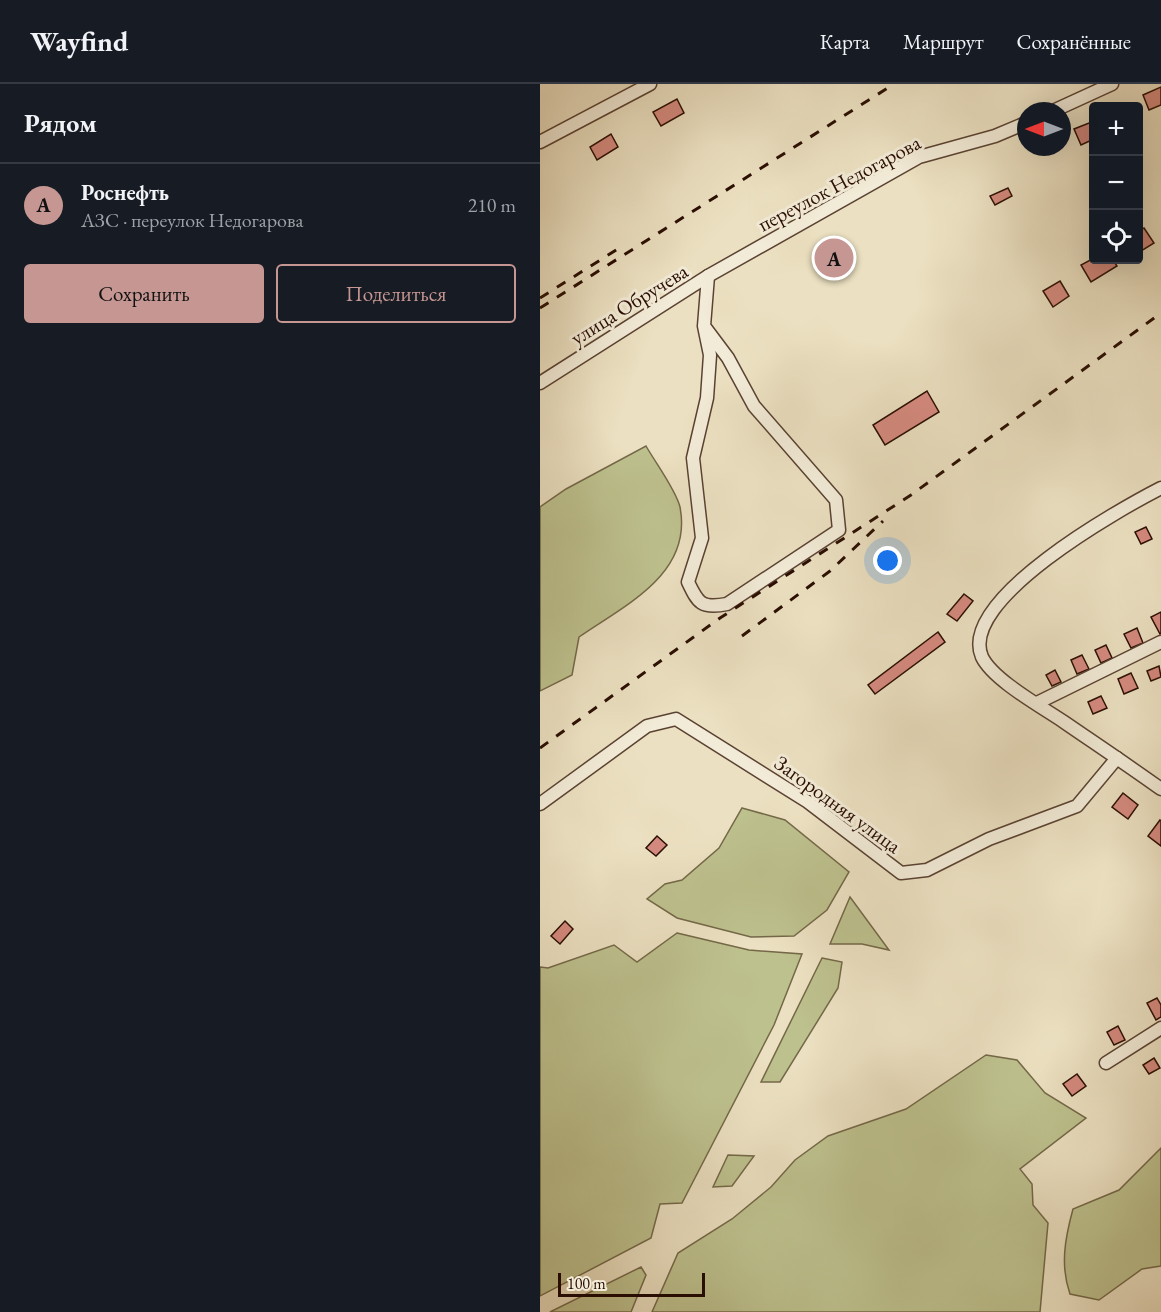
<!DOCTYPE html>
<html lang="ru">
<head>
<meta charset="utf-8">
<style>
	:root { --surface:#171b24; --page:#20242c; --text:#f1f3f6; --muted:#9ea1a6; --line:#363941; --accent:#c59692 }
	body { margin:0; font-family:"EB Garamond",serif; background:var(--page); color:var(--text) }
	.controls { position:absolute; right:18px; top:18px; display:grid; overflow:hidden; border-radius:6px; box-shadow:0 6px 24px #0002 }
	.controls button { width:54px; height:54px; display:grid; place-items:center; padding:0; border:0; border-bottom:2px solid var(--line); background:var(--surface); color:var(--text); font:30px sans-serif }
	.compass { position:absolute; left:477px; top:18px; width:54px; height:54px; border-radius:50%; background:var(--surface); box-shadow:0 6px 24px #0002; rotate:270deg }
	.scale { position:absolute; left:18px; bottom:15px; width:147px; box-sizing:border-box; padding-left:6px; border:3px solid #2a0e02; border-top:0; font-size:16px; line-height:21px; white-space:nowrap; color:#2a0e02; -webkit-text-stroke:4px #f2ebd7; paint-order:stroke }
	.you { position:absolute; left:348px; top:477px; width:21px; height:21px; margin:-15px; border:4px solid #fff; border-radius:50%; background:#1a73e8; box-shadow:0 0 0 9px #1a73e833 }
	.badge { display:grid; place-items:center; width:39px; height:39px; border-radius:50%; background:var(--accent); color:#111; font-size:20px; font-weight:700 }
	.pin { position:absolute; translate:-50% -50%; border:3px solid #fff; box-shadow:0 2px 6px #0006 }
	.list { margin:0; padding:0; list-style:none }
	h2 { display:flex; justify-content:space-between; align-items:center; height:78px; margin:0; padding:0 24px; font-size:26px }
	h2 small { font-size:20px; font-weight:400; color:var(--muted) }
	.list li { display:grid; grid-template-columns:39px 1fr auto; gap:18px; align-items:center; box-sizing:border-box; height:84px; padding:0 24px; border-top:2px solid var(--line) }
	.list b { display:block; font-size:22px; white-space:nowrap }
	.list p { margin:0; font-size:20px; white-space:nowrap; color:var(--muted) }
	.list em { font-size:20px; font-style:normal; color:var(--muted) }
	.actions { display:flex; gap:12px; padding:18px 24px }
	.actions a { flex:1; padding:14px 0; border:2px solid var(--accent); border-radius:6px; text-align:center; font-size:21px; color:var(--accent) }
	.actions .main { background:var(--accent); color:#111 }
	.icon { flex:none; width:33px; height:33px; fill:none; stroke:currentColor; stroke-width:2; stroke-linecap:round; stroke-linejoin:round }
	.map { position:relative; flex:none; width:621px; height:1228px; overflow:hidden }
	header { display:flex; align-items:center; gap:36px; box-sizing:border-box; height:84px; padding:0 30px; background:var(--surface); border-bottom:2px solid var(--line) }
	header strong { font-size:28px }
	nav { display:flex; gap:33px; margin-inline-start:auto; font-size:21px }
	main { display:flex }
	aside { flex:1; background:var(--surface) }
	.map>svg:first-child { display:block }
</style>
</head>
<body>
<header>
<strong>Wayfind</strong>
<nav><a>Карта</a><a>Маршрут</a><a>Сохранённые</a></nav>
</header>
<main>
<aside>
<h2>Рядом<small></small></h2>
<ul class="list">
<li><span class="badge">A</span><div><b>Роснефть</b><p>АЗС · переулок Недогарова</p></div><em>210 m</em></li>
</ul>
<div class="actions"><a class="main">Сохранить</a><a>Поделиться</a></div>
</aside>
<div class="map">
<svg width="621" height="1228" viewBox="0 0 621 1228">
	<rect width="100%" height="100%" fill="#ebe0c1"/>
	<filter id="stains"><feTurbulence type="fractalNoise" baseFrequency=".00333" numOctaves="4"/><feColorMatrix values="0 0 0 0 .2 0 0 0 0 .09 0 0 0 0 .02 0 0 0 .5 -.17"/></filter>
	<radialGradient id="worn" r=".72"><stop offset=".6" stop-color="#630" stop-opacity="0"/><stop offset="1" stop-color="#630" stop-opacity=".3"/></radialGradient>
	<g fill="#bdc18e" stroke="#746848" stroke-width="1.5">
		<path d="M106,362C115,378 136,406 140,423C153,490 85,521 39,553L32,591L0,607V423L26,405Z"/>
		<path d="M202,724L245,736L309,788L287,826L254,852L211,853L137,834L107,815L125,800L142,796L179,764Z"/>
		<path d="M310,813L349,866L322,860H290Z"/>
		<path d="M137,849L209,866L262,870L234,941L142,1119L120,1120L111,1154L0,1212V883L8,884L74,861L97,878Z"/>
		<path d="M282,874L302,878L298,904L240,998H221Z"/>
		<path d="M446,971L477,976L505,1009L546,1034L480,1085L492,1100L493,1121L508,1139L500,1228H112L138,1169L192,1135L231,1103L255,1076L288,1052L366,1025Z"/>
		<path d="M621,1064V1182L602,1185L559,1216L530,1210C520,1182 525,1154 533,1125L579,1106Z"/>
		<path d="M188,1071L214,1072L192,1102L173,1103Z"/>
		<path d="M101,1183L106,1191L91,1228H10Z"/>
	</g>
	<g fill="#d58a7f" stroke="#2a0e02" stroke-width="1.5">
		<path d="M621,3V21L609,26L603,11Z"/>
		<path d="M137,15L144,29L121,42L113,28Z"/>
		<path d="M554,37V55L541,61L534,45Z"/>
		<path d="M71,50L78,63L57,76L50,63Z"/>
		<path d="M468,104L472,112L455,121L450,112Z"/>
		<path d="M604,144L614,159L598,169V148Z"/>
		<path d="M554,174L573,176L577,182L551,198L541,181Z"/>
		<path d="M520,197L529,212L513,223L503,207Z"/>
		<path d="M387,307L399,328L345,361L333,341Z"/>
		<path d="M606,443L612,455L601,460L595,448Z"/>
		<path d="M424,510L433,517L417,537L407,530Z"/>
		<path d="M621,528V549L620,550L611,533Z"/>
		<path d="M597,544L603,559L591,564L584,550Z"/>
		<path d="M398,548L405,558L335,610L328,601Z"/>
		<path d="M566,561L572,574L561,579L555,566Z"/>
		<path d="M542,571L549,585L537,590L531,576Z"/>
		<path d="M619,582L621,593L611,597L607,587Z"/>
		<path d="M515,586L521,598L512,602L506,591Z"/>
		<path d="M591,589L598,604L584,610L578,595Z"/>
		<path d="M561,612L567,624L553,630L548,618Z"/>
		<path d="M583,709L598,721L588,735L572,723Z"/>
		<path d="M620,736L621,737V762L608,752Z"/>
		<path d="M117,752L127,761L116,772L106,764Z"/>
		<path d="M25,837L33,845L20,860L11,852Z"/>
		<path d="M617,914L621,921V933L616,936L607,919Z"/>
		<path d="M578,942L585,956L574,961L567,948Z"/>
		<path d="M614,974L620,984L609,990L603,981Z"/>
		<path d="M537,990L546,1002L532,1012L523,1000Z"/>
	</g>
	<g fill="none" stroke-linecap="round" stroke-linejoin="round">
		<defs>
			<g id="minor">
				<path d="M513,27L572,0"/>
				<path d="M0,58L110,0"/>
				<path d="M164,242L188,274L214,322L296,416L299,446L187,520C161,525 158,519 148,498L162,454L153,374L167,314L170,271L164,242L168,192"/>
				<path d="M0,299L168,192L379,73L455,52L486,39"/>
				<path d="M621,404C580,425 417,516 442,573C453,596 502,623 524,638C556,660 589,682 621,705"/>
				<path d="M497,619L621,558"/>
				<path d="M0,720L107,642L136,635L268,718L361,789L387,786L449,755L537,722L577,674"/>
				<path d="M566,979L621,944"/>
			</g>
		</defs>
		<use href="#minor" stroke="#5a4232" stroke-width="15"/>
		<use href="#minor" stroke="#f2ebd7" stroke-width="12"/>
		<g stroke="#2a0e02" stroke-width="3" stroke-dasharray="10 10" stroke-linecap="butt">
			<path d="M0,214L84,161"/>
			<path d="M0,224L354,0"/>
			<path d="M202,552L290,487L343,437"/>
			<path d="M0,664L180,534L371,411L621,229"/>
		</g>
	</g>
	<g text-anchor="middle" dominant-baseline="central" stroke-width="6" stroke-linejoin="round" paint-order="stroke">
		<g font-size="21" fill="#2a0e02" stroke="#f2ebd7">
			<text transform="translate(299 99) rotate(-28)">переулок Недогарова</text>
			<text transform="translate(89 220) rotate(-32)">улица Обручева</text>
			<text transform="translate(298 720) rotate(36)">Загородняя улица</text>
		</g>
	</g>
	<rect width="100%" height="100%" filter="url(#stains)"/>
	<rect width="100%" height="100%" fill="url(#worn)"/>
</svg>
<div class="controls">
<button>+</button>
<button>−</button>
<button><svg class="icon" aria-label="locate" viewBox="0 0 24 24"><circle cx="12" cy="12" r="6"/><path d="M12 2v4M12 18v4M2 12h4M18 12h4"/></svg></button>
</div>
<svg class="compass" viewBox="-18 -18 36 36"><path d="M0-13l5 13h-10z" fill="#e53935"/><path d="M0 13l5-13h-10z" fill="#9ea1a6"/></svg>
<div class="scale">100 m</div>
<div class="you"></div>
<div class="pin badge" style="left:294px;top:174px">A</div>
</div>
</main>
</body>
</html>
